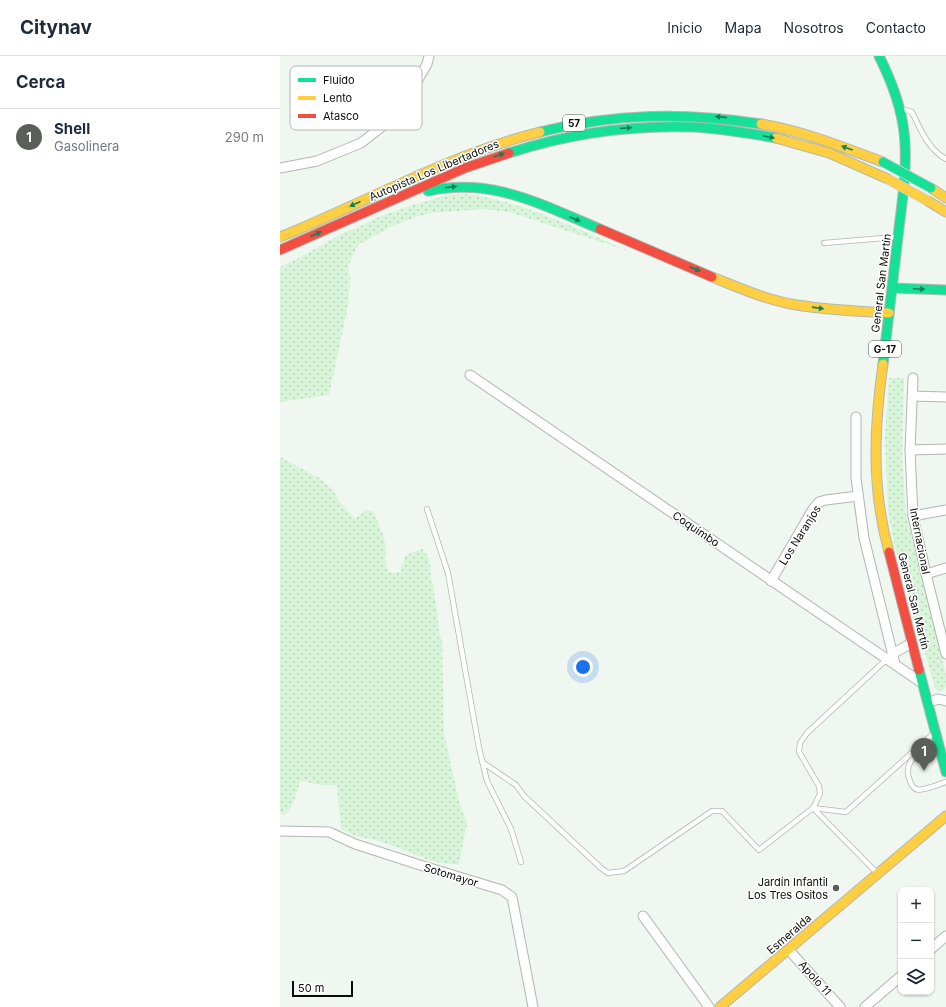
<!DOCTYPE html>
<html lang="es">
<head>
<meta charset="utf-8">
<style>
	:root { --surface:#fff; --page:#f6f6f7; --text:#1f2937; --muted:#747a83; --line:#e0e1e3; --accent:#5a5f5a }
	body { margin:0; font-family:Inter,sans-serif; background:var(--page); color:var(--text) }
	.controls { position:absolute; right:12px; bottom:12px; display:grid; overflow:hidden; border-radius:8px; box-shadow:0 1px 3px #0004 }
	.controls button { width:36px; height:36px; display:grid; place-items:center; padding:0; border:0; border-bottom:1px solid var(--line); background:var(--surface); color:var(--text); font:20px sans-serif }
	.scale { position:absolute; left:12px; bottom:10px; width:61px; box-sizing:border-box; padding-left:4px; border:2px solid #090d0a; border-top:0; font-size:11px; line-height:14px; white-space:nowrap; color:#090d0a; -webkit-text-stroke:3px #fff; paint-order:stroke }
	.you { position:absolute; left:303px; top:611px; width:14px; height:14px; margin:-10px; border:3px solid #fff; border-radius:50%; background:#1a73e8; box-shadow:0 0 0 6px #1a73e833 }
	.badge { display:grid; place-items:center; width:26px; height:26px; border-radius:50%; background:var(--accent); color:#fff; font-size:13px; font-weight:700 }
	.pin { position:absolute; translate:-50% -33px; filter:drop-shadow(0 1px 2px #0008) }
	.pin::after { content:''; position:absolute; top:21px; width:14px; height:12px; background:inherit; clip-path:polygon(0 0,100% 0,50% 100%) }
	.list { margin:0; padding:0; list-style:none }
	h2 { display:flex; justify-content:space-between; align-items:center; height:52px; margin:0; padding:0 16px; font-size:17px }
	h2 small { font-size:13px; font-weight:400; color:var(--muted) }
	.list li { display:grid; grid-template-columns:26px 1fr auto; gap:12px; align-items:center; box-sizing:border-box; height:56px; padding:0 16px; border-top:1px solid var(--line) }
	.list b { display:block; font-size:15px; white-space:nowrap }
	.list p { margin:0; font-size:13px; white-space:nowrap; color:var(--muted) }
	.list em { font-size:13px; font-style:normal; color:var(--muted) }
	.icon { flex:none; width:22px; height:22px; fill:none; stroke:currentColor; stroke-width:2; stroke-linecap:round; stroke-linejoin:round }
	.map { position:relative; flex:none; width:666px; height:951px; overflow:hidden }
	header { display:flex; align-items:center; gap:24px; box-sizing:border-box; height:56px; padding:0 20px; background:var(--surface); border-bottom:1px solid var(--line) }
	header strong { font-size:19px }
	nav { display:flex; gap:22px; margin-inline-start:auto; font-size:14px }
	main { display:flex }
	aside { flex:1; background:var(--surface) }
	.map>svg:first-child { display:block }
</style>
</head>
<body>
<header>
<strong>Citynav</strong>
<nav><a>Inicio</a><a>Mapa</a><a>Nosotros</a><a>Contacto</a></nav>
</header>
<main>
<aside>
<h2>Cerca<small></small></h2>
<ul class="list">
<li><span class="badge">1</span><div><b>Shell</b><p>Gasolinera</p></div><em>290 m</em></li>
</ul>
</aside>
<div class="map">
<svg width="666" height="951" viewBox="0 0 666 951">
	<defs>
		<pattern id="grass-dots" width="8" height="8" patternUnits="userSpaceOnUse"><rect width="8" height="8" fill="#d8f5da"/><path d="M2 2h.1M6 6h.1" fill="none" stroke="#b8d1ba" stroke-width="1.8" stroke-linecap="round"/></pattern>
	</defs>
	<rect width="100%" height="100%" fill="#f0f6f0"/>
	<g fill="url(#grass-dots)">
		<path d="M186,138C244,145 298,174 352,196L229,156L204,153L151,157L139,160L113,170L81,187L78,189L72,201L68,211L70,224L68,250L49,339L0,346V211L19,202L65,176L77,172L98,161L130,150L168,139Z"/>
		<path d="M609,322H624L622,398L626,457L666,619V631L661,636L655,632L615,492L608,455L605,380Z"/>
		<path d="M0,401L41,423L53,434L59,445L75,463L86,454L94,456C98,468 105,480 106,493C106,503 104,505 108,515L112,517L121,516V512L126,499L142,493L148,500L150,509L151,523L154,531V536L157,553L159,577L162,585L164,677L179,745L187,767L179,809L151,805L114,790L96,784L78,781L61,773L57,729H39L23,725H20C17,736 14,752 4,759L0,757Z"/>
	</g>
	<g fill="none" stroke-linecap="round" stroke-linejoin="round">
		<defs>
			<g id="lane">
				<path d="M622,53L632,56C640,73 649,94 666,103"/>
				<path d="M544,187L616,181"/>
				<path d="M147,453L168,517L199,692L207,725L231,773L241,806"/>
				<path d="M657,688C642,693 623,704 629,722C630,726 632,731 636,733C642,736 659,728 666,726"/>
				<path d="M202,706L236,729L244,740L321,812L328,817L344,815L432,755H442L479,794L533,752L566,756L654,677"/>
				<path d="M597,817L533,752L540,738L539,730L519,696L520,687L527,677L607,603"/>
			</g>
			<g id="street">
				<path d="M0,112L37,105L81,87L104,69L129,39L147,8L149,0"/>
				<path d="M190,319L642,627"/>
				<path d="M633,322L630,394L633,460L646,518L666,598"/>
				<path d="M632,340L666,341"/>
				<path d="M576,361V422L584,482L615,608"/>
				<path d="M630,394L666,393"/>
				<path d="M633,460L666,454"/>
				<path d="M646,518L666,512"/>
				<path d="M491,525L533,453L539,446L546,444L578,440"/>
				<path d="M612,598L632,587"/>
				<path d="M648,647L658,643L666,645"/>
				<path d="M0,775L49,776L75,788L143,810L222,834L232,841L253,951"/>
				<path d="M363,860L429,951"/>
				<path d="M651,893L666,880"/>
				<path d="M509,894L560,951"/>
				<path d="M585,951L621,920"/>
			</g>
			<g id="fast">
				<path d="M599,0C610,22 619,44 623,69C629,106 622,144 618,181C613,223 608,266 603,308"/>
				<path d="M260,76C335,57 405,56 481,68"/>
				<path d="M229,97C287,78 350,69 412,71C440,72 468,77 496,82"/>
				<path d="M148,135C213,121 262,149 320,173"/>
				<path d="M612,232L666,234"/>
				<path d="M639,614L666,716"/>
			</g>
			<g id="slow">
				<path d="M481,68C523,75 563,91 603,106"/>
				<path d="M496,82L549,97L608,123"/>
				<path d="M651,132L666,142"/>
				<path d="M648,145L666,156"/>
				<path d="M0,181C87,146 168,99 260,76"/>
				<path d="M432,221C457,231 484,243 511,248C543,254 576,255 609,257"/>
				<path d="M603,308C599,337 596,367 596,396C596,430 600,464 609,496"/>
				<path d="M440,951L666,760"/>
			</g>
			<g id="jam">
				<path d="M320,173L432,221"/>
				<path d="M0,194L185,112L229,97"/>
				<path d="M609,496L639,614"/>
			</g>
		</defs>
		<use href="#lane" stroke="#b2b7b2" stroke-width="6"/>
		<use href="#street" stroke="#b2b7b2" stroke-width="11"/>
		<use href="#fast" stroke="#b2b7b2" stroke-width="11"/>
		<use href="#slow" stroke="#b2b7b2" stroke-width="11"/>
		<use href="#jam" stroke="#b2b7b2" stroke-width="11"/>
		<use href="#lane" stroke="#fdfefd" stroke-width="4.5"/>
		<use href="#street" stroke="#fdfefd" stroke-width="9"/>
		<use href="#fast" stroke="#16e098" stroke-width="9"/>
		<use href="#slow" stroke="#ffcf43" stroke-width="9"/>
		<use href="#jam" stroke="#f24e42" stroke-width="9"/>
		<defs>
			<path id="fast-bridge" d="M603,106L651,132"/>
			<path id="slow-bridge" d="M608,123L648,145"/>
		</defs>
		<use href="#fast-bridge" stroke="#cdd0cd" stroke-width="11" stroke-linecap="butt"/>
		<use href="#slow-bridge" stroke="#cdd0cd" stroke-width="11" stroke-linecap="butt"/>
		<use href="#fast-bridge" stroke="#16e098" stroke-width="9"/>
		<use href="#slow-bridge" stroke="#ffcf43" stroke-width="9"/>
	</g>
	<defs><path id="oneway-solid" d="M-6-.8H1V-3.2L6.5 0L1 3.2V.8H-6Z"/></defs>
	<g fill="#108158">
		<use href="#oneway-solid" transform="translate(441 61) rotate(-174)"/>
		<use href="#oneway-solid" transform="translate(346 72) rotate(-4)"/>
		<use href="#oneway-solid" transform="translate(489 81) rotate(11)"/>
		<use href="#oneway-solid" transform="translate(567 92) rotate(-160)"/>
		<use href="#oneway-solid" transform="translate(219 99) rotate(-19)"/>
		<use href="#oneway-solid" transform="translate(171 131) rotate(-7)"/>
		<use href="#oneway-solid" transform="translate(75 148) rotate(155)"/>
		<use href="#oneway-solid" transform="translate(295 163) rotate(23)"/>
		<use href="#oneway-solid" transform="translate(36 178) rotate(-24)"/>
		<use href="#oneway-solid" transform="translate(415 213) rotate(23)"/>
		<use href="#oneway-solid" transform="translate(639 233) rotate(3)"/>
		<use href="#oneway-solid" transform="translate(538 252) rotate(8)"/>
	</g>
	<circle fill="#5a5f5a" stroke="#fff" stroke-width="1.5" cx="556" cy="832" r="4"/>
	<g text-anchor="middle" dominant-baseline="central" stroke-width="3" stroke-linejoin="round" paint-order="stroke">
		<g fill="#fff" stroke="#535654" stroke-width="1">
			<rect x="283" y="59" width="22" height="16" rx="3"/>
			<rect x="589" y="285" width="32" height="16" rx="3"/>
		</g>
		<g font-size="10" font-weight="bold" fill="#090d0a">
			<text x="294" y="67">57</text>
			<text x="605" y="293">G-17</text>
		</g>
		<g font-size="11" fill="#090d0a" stroke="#fff">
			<text transform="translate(154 114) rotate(-23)">Autopista Los Libertadores</text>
			<text transform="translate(601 227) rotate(-83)">General San Martín</text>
			<text transform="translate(416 473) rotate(34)">Coquimbo</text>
			<text transform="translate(520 479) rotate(-58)">Los Naranjos</text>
			<text transform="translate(640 485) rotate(79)">Internacional</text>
			<text transform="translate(634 545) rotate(76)">General San Martín</text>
			<text transform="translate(171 819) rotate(17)">Sotomayor</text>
			<text transform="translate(509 878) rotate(-41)">Esmeralda</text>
			<text transform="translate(535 922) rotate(48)">Apolo 11</text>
		</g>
		<g font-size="11" fill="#090d0a" stroke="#fff" text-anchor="end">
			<text x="548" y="826">Jardín Infantil<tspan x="548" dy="13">Los Tres Ositos</tspan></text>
		</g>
	</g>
	<rect x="10" y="10" width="132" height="64" rx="6" fill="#fff" stroke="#b5b6b6" stroke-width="1"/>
	<rect x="18" y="22" width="18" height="4" fill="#16e098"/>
	<rect x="18" y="40" width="18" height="4" fill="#ffcf43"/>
	<rect x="18" y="58" width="18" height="4" fill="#f24e42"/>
	<g font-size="11" fill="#090d0a">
		<text x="43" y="28">Fluido</text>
		<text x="43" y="46">Lento</text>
		<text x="43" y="64">Atasco</text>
	</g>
</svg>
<div class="controls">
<button>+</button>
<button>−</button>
<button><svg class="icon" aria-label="layers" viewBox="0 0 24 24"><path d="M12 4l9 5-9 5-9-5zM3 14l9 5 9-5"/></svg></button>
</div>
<div class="scale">50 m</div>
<div class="you"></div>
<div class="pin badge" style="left:644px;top:715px">1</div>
</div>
</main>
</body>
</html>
